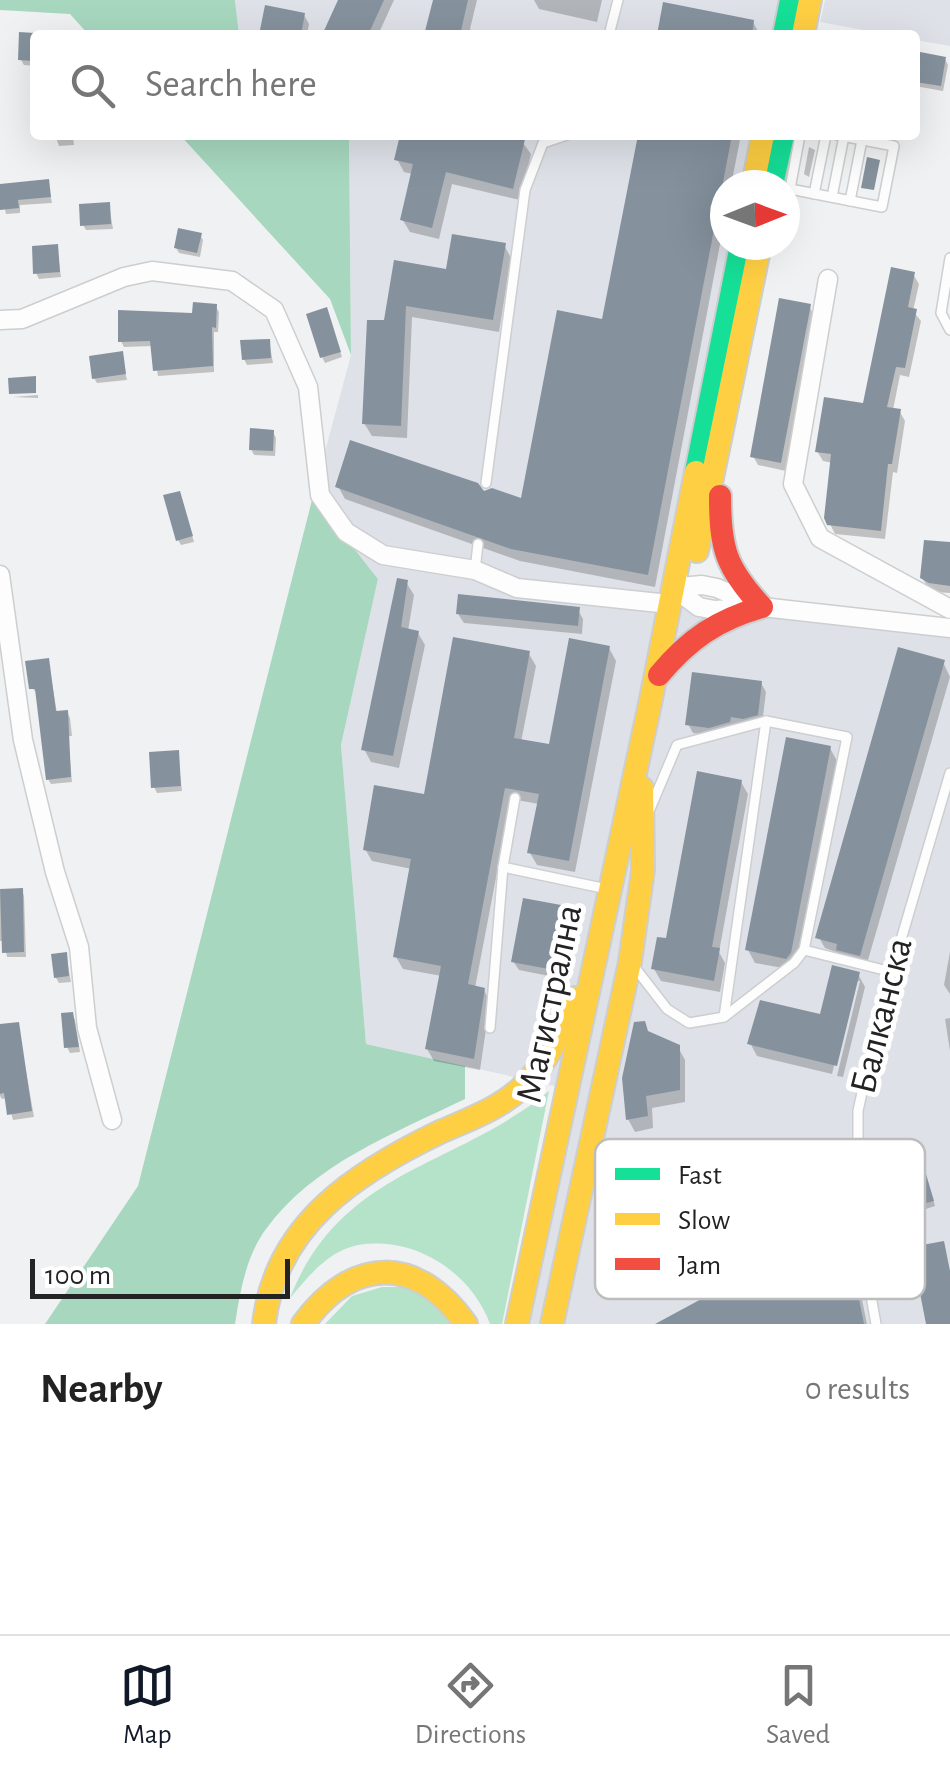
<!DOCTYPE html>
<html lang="en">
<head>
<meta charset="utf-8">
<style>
	:root { --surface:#fff; --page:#f2f2f2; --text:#222; --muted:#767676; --line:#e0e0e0; --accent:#111827 }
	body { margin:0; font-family:"Alegreya Sans",sans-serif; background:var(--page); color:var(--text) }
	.compass { position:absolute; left:710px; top:170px; width:90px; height:90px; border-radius:50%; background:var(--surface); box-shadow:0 10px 40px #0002; rotate:89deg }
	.scale { position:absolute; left:30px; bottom:25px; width:260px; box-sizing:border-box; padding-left:10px; border:5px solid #232324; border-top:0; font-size:28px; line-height:35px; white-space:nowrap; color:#232324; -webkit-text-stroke:8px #fff; paint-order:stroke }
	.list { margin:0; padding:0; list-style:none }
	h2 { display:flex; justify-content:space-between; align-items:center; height:130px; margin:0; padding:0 40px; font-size:42px }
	h2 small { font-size:32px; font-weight:400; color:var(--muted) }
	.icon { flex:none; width:55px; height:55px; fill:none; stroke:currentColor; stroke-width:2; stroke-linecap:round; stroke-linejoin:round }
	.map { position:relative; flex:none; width:950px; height:1324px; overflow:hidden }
	.search { position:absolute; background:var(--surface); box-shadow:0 10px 40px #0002; left:30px; right:30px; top:30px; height:110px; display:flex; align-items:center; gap:25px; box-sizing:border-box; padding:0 35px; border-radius:10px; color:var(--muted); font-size:38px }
	.sheet { height:310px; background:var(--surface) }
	nav { display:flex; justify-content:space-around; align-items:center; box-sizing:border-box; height:140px; border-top:2px solid var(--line); background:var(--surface); font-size:28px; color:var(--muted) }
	nav a { display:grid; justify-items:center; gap:5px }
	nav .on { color:var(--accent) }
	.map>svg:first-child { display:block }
</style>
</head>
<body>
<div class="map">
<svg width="950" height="1324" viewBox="0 0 950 1324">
	<rect width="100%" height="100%" fill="#f0f1f2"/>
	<g fill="#dee2e8">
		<path d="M235,0H785L778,35H239Z"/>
		<path d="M825,0H950V46L915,40V35H890L820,22Z"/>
		<path d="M349,135H757L746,185H725V245H734L660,594L950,636V1324H518L568,1089L366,1044L341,745L378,579L313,496L351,355Z"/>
	</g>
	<g fill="#b5e3ca">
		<path d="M549,1091L502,1324H490C471,1272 415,1236 358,1245C328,1251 308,1277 290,1298C341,1168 454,1169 549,1091Z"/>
		<path d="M382,1287H413L458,1324H325L352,1296Z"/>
	</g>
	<g fill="#a7d8bf">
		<path d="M0,0H235L239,35H89L70,14L0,10Z"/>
		<path d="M180,135H349L351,355L330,299Z"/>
		<path d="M313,496L378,579L341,745L366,1044L465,1066V1099C395,1133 313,1164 266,1229C246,1256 240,1292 235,1324H45L138,1186Z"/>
	</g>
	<g fill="#0003">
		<path d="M341,0H394L378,35H325Z"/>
		<path d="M435,0H477L470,29L475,35H427Z"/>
		<path d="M534,0H602L597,22L539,9Z"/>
		<path d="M304,15L309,24L307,35H261Z"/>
		<path d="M753,22L760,35H659Z"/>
		<path d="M35,35V66L24,65L21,60Z"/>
		<path d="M915,54L945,59L948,65L943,91L915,86Z"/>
		<path d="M55,135H73L74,145L59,146Z"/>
		<path d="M403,135H522L521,140L531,154L520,200L452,184L439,239L410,232L402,219L413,174L404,172L397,159Z"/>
		<path d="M640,135H741L731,185H725V218L655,587L520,561L345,499L338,486L483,494L523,501L604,322Z"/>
		<path d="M809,147L815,150L809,177L804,174Z"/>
		<path d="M48,182L52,203L20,205V213L6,214L0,186Z"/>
		<path d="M109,205L113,229L86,230L83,225Z"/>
		<path d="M200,235L203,240L200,257L179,253L176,248Z"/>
		<path d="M504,245L511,258L499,332L412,317L407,438L372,436L364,423L396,263L448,272Z"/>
		<path d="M57,247L61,277L39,279L36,273Z"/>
		<path d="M913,274L919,284L913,311L921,321L909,377L900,375L893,410L900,412L905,421L897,473L893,472L885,539L835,534L827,518L833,463L823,461L817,451L865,406Z"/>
		<path d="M809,306L814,315L786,471L758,465L753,456Z"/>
		<path d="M216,307L219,312L218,332H214V372L158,376L153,346L124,347L121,341Z"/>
		<path d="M329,316L342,357L325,363L322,357Z"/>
		<path d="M269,341L273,363L247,365L244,359Z"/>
		<path d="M121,354L127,380L97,383L94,378Z"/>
		<path d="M38,395V398L13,397Z"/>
		<path d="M273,432L276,438L275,456L254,455L251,449Z"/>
		<path d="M182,499L194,542L181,545L178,540Z"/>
		<path d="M950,545V593L936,592L928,587L922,578Z"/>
		<path d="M406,582L414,595L408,631L418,633L425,645L399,768L371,762L364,749Z"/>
		<path d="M578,610L583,619L582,634L464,623L458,614Z"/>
		<path d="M609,648L616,661L575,872L537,865L530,853L539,804L511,799L475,988L484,990L490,1002L480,1070L434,1061L427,1049L442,976L403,969L396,957L412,869L372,861L365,849L426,797L529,654L536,666L521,742L551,747Z"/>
		<path d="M48,660L57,713L67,712L70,718L72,736H68L72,782L51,784L48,779L38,694L32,688Z"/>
		<path d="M943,662L950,677L866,967L846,962L841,954L825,948L818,936Z"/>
		<path d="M761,683L766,692L762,724L715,736L693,733L688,724Z"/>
		<path d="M830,748L837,761L797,966L794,970L755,963L748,950Z"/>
		<path d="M177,752L182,791L157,793L154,787Z"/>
		<path d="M741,782L748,794L719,952L725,963L720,992L661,981L654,969Z"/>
		<path d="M22,891L24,896L26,957H7L4,941H0V892Z"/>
		<path d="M560,908L565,917L554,977L519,970L513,961Z"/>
		<path d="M950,952V994L944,985Z"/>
		<path d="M66,955L71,982L59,983L56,978Z"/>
		<path d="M858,974L865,987L843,1077L837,1076L860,981H855L832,1074L757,1056L750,1043L822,1017Z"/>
		<path d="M72,1015L75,1020L80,1052L70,1053L67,1047Z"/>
		<path d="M950,1018V1051L945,1019Z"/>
		<path d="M18,1025L34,1117L13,1120L7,1098L2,1099L0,1096V1027Z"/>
		<path d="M650,1035L678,1047L685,1060V1102L652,1108L653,1128L635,1132L628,1119Z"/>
		<path d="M920,1155L935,1206L917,1212L914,1206Z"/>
		<path d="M849,1262L857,1275L867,1324H665Z"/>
	</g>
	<g fill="#85929e">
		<path d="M338,0H384L368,35H322Z"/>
		<path d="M433,0H468L460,35H424Z"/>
		<path d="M663,2L754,20L752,35H657Z"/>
		<path d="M265,5L305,13L301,35H259Z"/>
		<path d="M19,32L35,33V61L18,60Z"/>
		<path d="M915,51L946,57L941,86L915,82Z"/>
		<path d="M400,135H510L525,139L513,189L446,172L432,228L400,220L413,164L394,160Z"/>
		<path d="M638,135H732L648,575L511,549L335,487L350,440L478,483L484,491L492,488L521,498L557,310L602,319Z"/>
		<path d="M867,157L880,160L874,190L861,188Z"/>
		<path d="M49,179L51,197L18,200L19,208L0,210V184Z"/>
		<path d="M110,202L111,224L80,226L79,204Z"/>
		<path d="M178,228L202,233L197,253L174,248Z"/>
		<path d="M452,234L506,243L493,320L406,306L401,426L362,424L367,320H384L394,260L446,269Z"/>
		<path d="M58,244L60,272L33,274L32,246Z"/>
		<path d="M891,267L915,272L908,307L917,309L905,368L896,367L887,407L901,409L892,464H888L881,531L827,525L824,518L831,454L815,452L824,397L863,403Z"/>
		<path d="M779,298L811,304L781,463L750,457Z"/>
		<path d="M193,302L217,304L216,328L212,327L213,366L153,371L150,341L118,342V310L192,313Z"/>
		<path d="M327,307L341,352L320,358L306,314Z"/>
		<path d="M270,339L271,358L242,360L240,340Z"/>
		<path d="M123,351L126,374L92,379L89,356Z"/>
		<path d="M36,376V393L9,394L8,378Z"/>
		<path d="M250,428L274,430L273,451L249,450Z"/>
		<path d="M180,491L193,536L176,541L163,495Z"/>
		<path d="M924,540L950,542V586L929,583L920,578Z"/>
		<path d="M397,578L408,580L401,627L419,631L393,756L361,750Z"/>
		<path d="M458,594L580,607L578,626L456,614Z"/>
		<path d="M453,637L530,651L514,738L549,744L569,638L610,646L569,861L527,853L539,794L505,788L468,984L485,988L474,1059L425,1049L441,966L393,957L411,859L363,850L374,785L424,794Z"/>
		<path d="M898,647L945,660L860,956L836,950L837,944L815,938Z"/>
		<path d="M49,658L56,711L68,710L71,777L46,780L35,689H29L25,661Z"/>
		<path d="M692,672L762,681L758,715L743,719L731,717L730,722L709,728L685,725Z"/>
		<path d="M786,737L831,746L791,953L786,959L745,950Z"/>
		<path d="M179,750L181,786L151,788L149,752Z"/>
		<path d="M697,771L742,780L712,947L720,948L714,981L651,969L657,937L666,938Z"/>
		<path d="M23,888L24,952L2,953L0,889Z"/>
		<path d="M523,898L561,905L549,969L511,962Z"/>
		<path d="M67,952L69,976L54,978L51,954Z"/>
		<path d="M832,965L860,972L837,1066L747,1044L760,1000L820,1014Z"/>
		<path d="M73,1012L79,1047L64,1048L61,1013Z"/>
		<path d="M645,1021L648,1031L680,1045V1090L646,1096L648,1116L626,1120L622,1078L634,1022Z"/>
		<path d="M19,1022L32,1111L7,1115L4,1093L0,1094V1024Z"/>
		<path d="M918,1147L934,1201L911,1207L895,1153Z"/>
		<path d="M944,1241L950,1271V1324H926L911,1247Z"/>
		<path d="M851,1260L864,1324H655L755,1270L764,1286L789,1272Z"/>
	</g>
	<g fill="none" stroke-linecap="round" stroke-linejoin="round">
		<defs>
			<g id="lane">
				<path d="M609,35L618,0"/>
				<path d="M800,135L790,189L882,207L894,146L837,135"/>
				<path d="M814,194L826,135"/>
				<path d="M832,197L844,136"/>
				<path d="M850,201L862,140"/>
				<path d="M950,258L941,313L950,330"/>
				<path d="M486,483L525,190L543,143L567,135"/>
				<path d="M475,570L478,544"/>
				<path d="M650,809L677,745L766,721L847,737L804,950"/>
				<path d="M503,867L607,889"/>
				<path d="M636,969L667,1009L689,1023L724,1017L794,963L804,950L892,972"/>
				<path d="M724,1017L766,721"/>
				<path d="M490,1028L503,867L515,798"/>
				<path d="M876,1324L858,1223V1111L878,1018L950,773"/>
			</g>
			<g id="street">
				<path d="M828,279L793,484L820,538L950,609"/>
				<path d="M0,320L22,319L124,277L152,271L232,281L274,310L308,387L320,495L346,532L383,555L475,570L517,588L669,604"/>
				<path d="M677,574L683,595L699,607L715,610L762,607L950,628"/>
				<path d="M0,575L23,740L55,872L79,947L87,1028L112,1120"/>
				<path d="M674,593L679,587L702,585L717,588L756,605"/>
			</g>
			<g id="fast">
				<path d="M784,35L791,0"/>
				<path d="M772,185L783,135"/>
				<path d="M696,472L741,245"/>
			</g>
			<g id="slow">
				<path d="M803,35L810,0"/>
				<path d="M753,185L763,135"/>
				<path d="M697,551L760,245"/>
				<path d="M264,1324C275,1224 357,1172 440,1132C468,1120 498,1109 520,1089C547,1064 562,1031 575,998"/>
				<path d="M303,1324C353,1256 417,1255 466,1324"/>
				<path d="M517,1324L651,699L696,472"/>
				<path d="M552,1324L630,962L643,870L642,788"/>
			</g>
			<path id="jam" d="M659,675C689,639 717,620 762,607C726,568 720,549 720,496"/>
		</defs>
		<use href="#lane" stroke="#cdcecf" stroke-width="12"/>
		<use href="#street" stroke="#cdcecf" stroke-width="21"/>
		<use href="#fast" stroke="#cdcece" stroke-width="26"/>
		<use href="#slow" stroke="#cdcece" stroke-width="26"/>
		<use href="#jam" stroke="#cdcece" stroke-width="26"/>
		<use href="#lane" stroke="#fdfdfd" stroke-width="9"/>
		<use href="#street" stroke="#fdfdfd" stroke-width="18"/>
		<use href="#fast" stroke="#16e098" stroke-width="22"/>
		<use href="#slow" stroke="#ffcf43" stroke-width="22"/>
		<use href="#jam" stroke="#f24e42" stroke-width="22"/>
	</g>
	<g text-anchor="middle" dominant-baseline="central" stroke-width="10" stroke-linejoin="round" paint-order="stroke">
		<g font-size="38" fill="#232324" stroke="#fff">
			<text transform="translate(550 1004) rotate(-78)">Магистрална</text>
			<text transform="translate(882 1016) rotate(-76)">Балканска</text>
		</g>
	</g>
	<rect x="595" y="1139" width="330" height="160" rx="15" fill="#fff" stroke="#bdbdbd" stroke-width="2.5"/>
	<rect x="615" y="1168" width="45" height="12" fill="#16e098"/>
	<rect x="615" y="1213" width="45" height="12" fill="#ffcf43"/>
	<rect x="615" y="1258" width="45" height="12" fill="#f24e42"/>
	<g font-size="28" fill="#232324">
		<text x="678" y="1184">Fast</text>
		<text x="678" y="1229">Slow</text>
		<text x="678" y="1274">Jam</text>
	</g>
</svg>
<svg class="compass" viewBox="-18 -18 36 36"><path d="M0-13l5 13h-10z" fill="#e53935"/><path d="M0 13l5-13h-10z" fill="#767676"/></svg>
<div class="scale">100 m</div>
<div class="search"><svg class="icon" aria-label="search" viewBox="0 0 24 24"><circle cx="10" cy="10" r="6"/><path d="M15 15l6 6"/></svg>Search here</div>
</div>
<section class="sheet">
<h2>Nearby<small>0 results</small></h2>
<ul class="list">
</ul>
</section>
<nav>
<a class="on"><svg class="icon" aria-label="map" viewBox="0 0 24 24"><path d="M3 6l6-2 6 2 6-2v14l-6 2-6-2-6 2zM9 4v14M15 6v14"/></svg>Map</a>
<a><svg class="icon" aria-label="directions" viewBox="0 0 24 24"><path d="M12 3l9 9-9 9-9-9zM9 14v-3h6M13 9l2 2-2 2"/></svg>Directions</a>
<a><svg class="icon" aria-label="saved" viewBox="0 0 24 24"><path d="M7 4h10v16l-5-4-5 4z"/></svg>Saved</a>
</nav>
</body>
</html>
